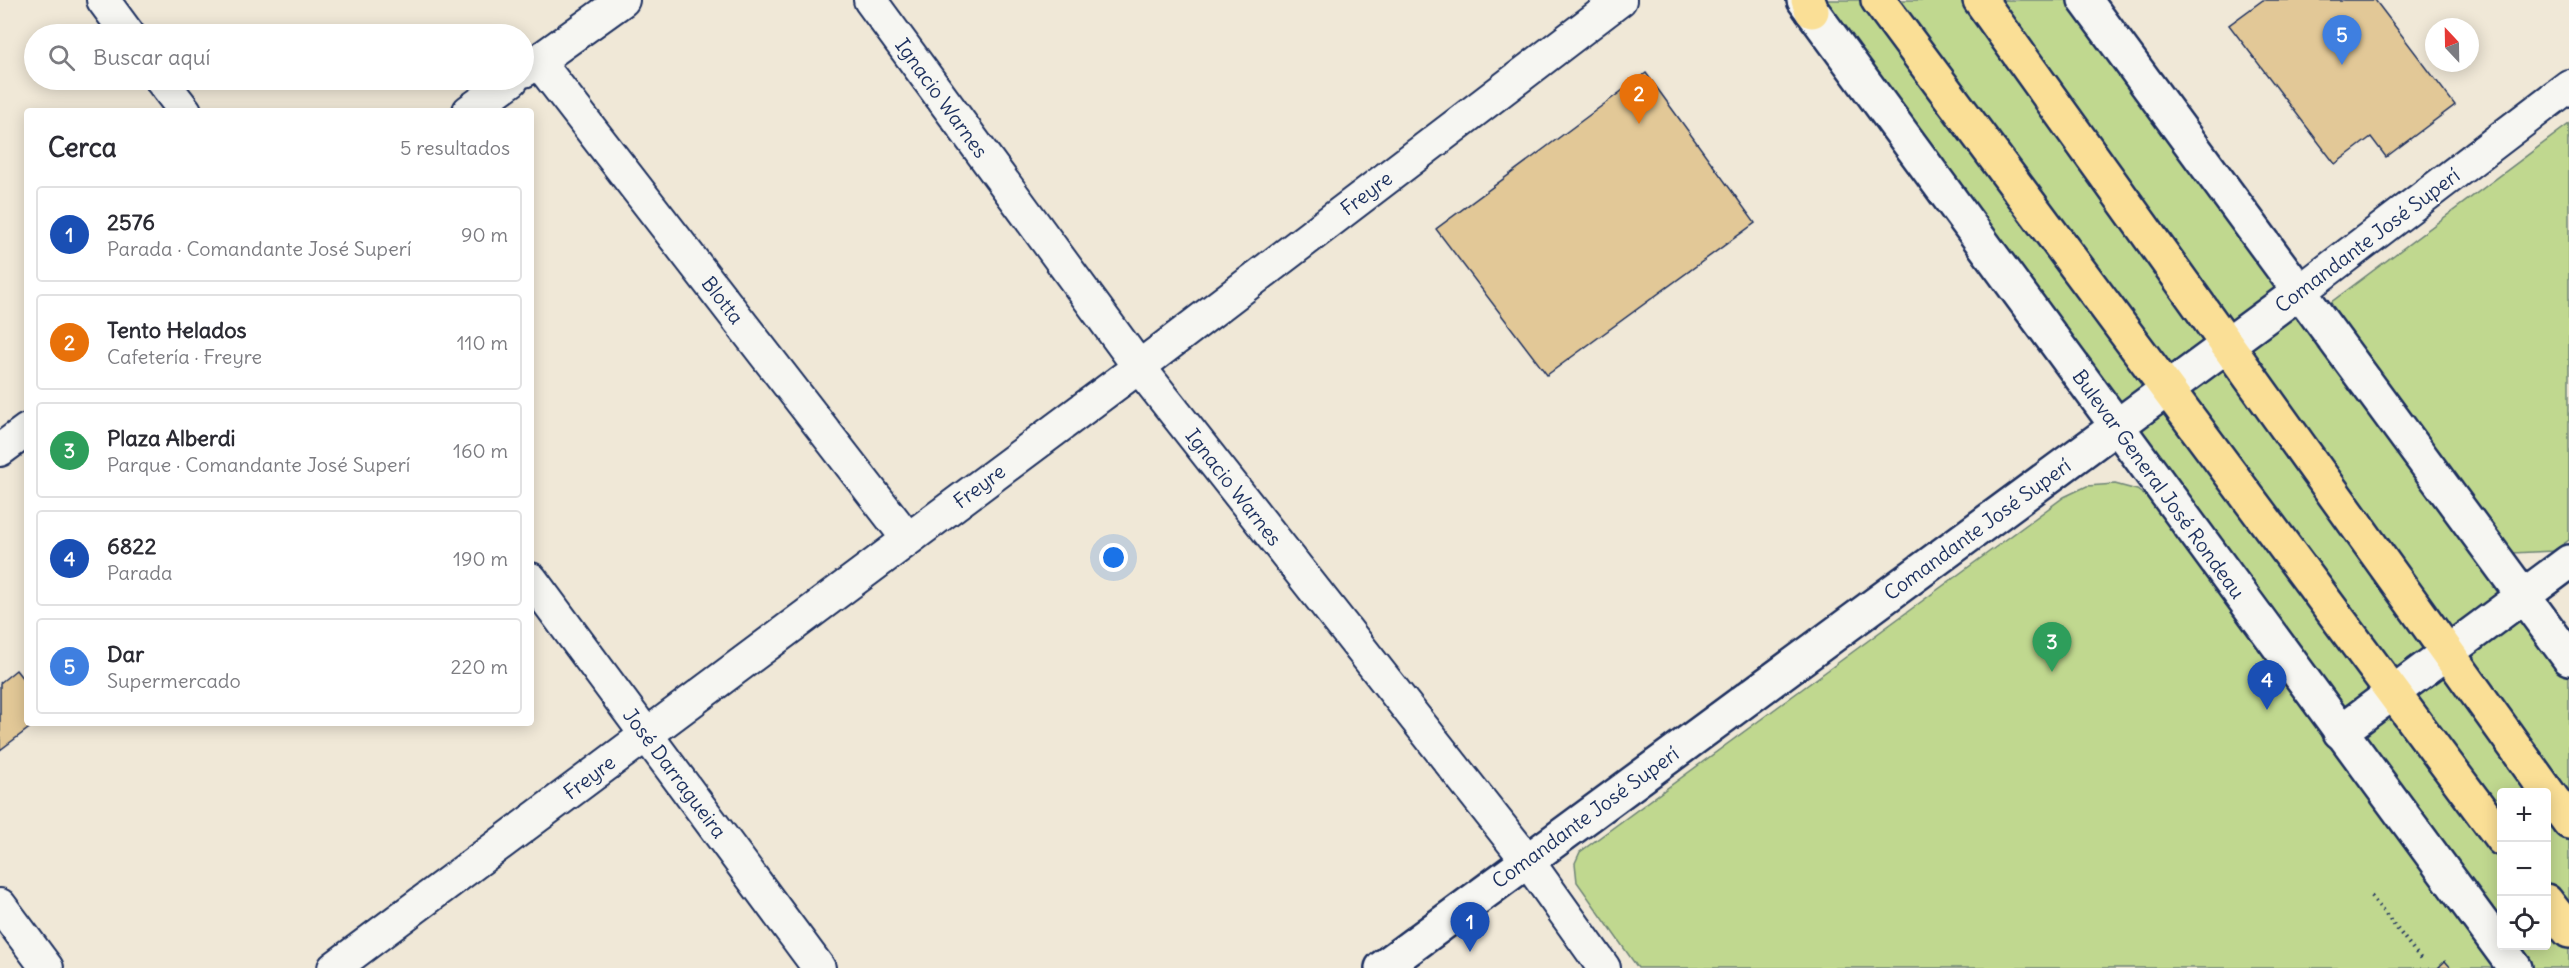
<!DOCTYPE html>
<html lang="es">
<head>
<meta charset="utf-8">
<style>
	:root { --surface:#fff; --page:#f7f7f7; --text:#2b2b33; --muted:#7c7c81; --line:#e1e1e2; --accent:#b45309 }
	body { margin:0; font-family:Delius,sans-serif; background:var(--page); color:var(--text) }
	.controls { position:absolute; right:18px; bottom:18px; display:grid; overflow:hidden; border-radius:6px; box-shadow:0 3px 15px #0003 }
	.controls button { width:54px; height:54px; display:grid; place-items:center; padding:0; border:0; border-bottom:2px solid var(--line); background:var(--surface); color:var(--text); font:30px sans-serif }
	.compass { position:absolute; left:2425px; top:18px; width:54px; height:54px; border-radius:50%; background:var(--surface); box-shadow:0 3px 15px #0003; rotate:338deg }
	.you { position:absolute; left:1114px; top:558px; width:21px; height:21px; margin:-15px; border:4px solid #fff; border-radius:50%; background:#1a73e8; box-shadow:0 0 0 9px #1a73e833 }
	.badge { display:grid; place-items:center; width:39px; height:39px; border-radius:50%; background:var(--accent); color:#fff; font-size:20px; font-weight:700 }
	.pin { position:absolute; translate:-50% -50px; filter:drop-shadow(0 2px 3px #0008) }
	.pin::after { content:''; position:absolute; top:32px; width:21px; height:18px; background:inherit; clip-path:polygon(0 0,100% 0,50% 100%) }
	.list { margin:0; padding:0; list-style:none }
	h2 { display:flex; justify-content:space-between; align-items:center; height:78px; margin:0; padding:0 24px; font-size:26px }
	h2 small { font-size:20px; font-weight:400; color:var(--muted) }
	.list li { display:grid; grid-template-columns:39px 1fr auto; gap:18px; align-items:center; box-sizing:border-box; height:96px; margin:0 12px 12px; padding:0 12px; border:2px solid var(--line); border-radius:6px }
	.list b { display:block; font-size:22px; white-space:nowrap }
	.list p { margin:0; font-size:20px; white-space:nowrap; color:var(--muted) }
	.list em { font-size:20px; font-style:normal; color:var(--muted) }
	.icon { flex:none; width:33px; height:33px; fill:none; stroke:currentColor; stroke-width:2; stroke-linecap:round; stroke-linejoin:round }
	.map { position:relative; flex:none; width:2569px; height:968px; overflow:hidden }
	.search { position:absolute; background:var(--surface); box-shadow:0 3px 15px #0003; left:24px; top:24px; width:510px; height:66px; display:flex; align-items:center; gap:15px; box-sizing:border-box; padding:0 21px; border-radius:33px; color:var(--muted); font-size:22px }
	.panel { position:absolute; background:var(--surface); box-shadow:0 3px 15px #0003; left:24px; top:108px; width:510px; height:618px; border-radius:6px }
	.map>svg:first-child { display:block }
</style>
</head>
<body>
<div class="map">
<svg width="2569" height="968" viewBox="0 0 2569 968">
	<rect width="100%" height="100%" fill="#f0e8d7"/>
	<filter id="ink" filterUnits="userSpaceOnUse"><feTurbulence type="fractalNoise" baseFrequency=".0167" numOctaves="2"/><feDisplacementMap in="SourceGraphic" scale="12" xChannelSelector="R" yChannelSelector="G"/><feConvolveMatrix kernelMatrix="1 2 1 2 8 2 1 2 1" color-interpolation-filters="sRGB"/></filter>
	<g filter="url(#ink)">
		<g fill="#c0d88f" stroke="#6e8476" stroke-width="1.5" fill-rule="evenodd">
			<path d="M1804,0H2085L2569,658V968H2515ZM2502,792H2546V946H2502Z"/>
			<path d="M2569,124V540L2553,551L2512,553L2326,306Z"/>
			<path d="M2115,484L2137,490L2151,500L2503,968H1638L1577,882L1575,863L1580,852L2064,497L2087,486Z"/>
		</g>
		<g fill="#e2c897" stroke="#1b2f5e" stroke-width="1.5">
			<path d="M2263,0H2375L2455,105L2386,157L2371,137L2335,164L2229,25Z"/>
			<path d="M1646,73L1755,223L1547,375L1436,229Z"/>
			<path d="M16,670L27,684V723H36L0,750V683Z"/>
			<path d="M2445,961L2451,968H2438Z"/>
		</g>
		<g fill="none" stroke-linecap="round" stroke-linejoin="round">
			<defs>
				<g id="minor">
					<path d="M103,0L128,34"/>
					<path d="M870,0L1139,367L1527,860L1604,968"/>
					<path d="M538,61L908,539"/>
					<path d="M524,71L623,0"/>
					<path d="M161,80L185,111"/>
					<path d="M469,111L512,80"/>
					<path d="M2299,292L2569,86"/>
					<path d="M0,450L27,430"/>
					<path d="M531,579L819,968"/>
					<path d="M0,905L47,968"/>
					<path d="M334,968L1139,367L1620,0"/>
				</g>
				<g id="tertiary">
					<path d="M2340,732L2569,562"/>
					<path d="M1382,968L2299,292"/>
				</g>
				<g id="secondary">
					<path d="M1804,0L2515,968"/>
					<path d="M2085,0L2569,658"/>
				</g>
				<g id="primary">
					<path d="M1808,0L1812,11"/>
					<path d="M1878,0L2502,839"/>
					<path d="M1980,0L2569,822"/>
					<path d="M2546,901L2569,931"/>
				</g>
			</defs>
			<use href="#minor" stroke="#1b2f5e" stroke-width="36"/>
			<use href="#tertiary" stroke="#1b2f5e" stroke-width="38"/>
			<use href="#secondary" stroke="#1b2f5e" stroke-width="38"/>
			<use href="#primary" stroke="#1b2f5e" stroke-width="38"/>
			<path stroke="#1b2f5e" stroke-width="4" stroke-dasharray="1.5 4.5" stroke-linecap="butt" d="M2371,896L2421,959"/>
			<use href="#minor" stroke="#f6f6f2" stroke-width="32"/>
			<use href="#tertiary" stroke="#f6f6f2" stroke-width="33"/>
			<use href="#secondary" stroke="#f6f6f2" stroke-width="33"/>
			<use href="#primary" stroke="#fadf96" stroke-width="33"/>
		</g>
	</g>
	<g text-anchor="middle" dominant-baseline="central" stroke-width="4.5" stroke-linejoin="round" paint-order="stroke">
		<g font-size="20" fill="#1b2f5e" stroke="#f6f6f2">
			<text transform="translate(942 98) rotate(54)">Ignacio Warnes</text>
			<text transform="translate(1366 193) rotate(-37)">Freyre</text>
			<text transform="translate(2367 240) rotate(-37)">Comandante José Superí</text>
			<text transform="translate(723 300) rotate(52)">Blotta</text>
			<text transform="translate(2159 484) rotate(54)">Bulevar General José Rondeau</text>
			<text transform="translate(979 486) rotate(-37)">Freyre</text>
			<text transform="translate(1234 487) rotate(52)">Ignacio Warnes</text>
			<text transform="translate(1977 529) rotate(-36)">Comandante José Superí</text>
			<text transform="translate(675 773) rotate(53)">José Darragueira</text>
			<text transform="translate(589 777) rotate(-37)">Freyre</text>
			<text transform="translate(1585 817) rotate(-36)">Comandante José Superí</text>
		</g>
	</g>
</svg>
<div class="controls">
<button>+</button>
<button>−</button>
<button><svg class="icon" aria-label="locate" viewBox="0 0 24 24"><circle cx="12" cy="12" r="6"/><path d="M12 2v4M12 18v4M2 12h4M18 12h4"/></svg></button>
</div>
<svg class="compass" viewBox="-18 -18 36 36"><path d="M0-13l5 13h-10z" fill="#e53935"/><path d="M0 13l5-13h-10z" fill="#7c7c81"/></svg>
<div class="you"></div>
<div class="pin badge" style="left:1470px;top:952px;background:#1a4fb4">1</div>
<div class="pin badge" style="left:1639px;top:124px;background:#e8710a">2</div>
<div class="pin badge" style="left:2052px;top:672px;background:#2e9e5b">3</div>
<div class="pin badge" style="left:2267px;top:710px;background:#1a4fb4">4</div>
<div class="pin badge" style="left:2342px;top:65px;background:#3f7fe0">5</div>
<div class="search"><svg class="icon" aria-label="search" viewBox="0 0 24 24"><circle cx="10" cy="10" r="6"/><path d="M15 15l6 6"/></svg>Buscar aquí</div>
<section class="panel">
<h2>Cerca<small>5 resultados</small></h2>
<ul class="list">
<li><span class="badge" style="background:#1a4fb4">1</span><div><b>2576</b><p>Parada · Comandante José Superí</p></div><em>90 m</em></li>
<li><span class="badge" style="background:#e8710a">2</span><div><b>Tento Helados</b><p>Cafetería · Freyre</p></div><em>110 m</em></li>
<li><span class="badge" style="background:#2e9e5b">3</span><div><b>Plaza Alberdi</b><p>Parque · Comandante José Superí</p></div><em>160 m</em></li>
<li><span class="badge" style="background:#1a4fb4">4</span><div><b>6822</b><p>Parada</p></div><em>190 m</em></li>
<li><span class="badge" style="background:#3f7fe0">5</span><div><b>Dar</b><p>Supermercado</p></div><em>220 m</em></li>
</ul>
</section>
</div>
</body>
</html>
